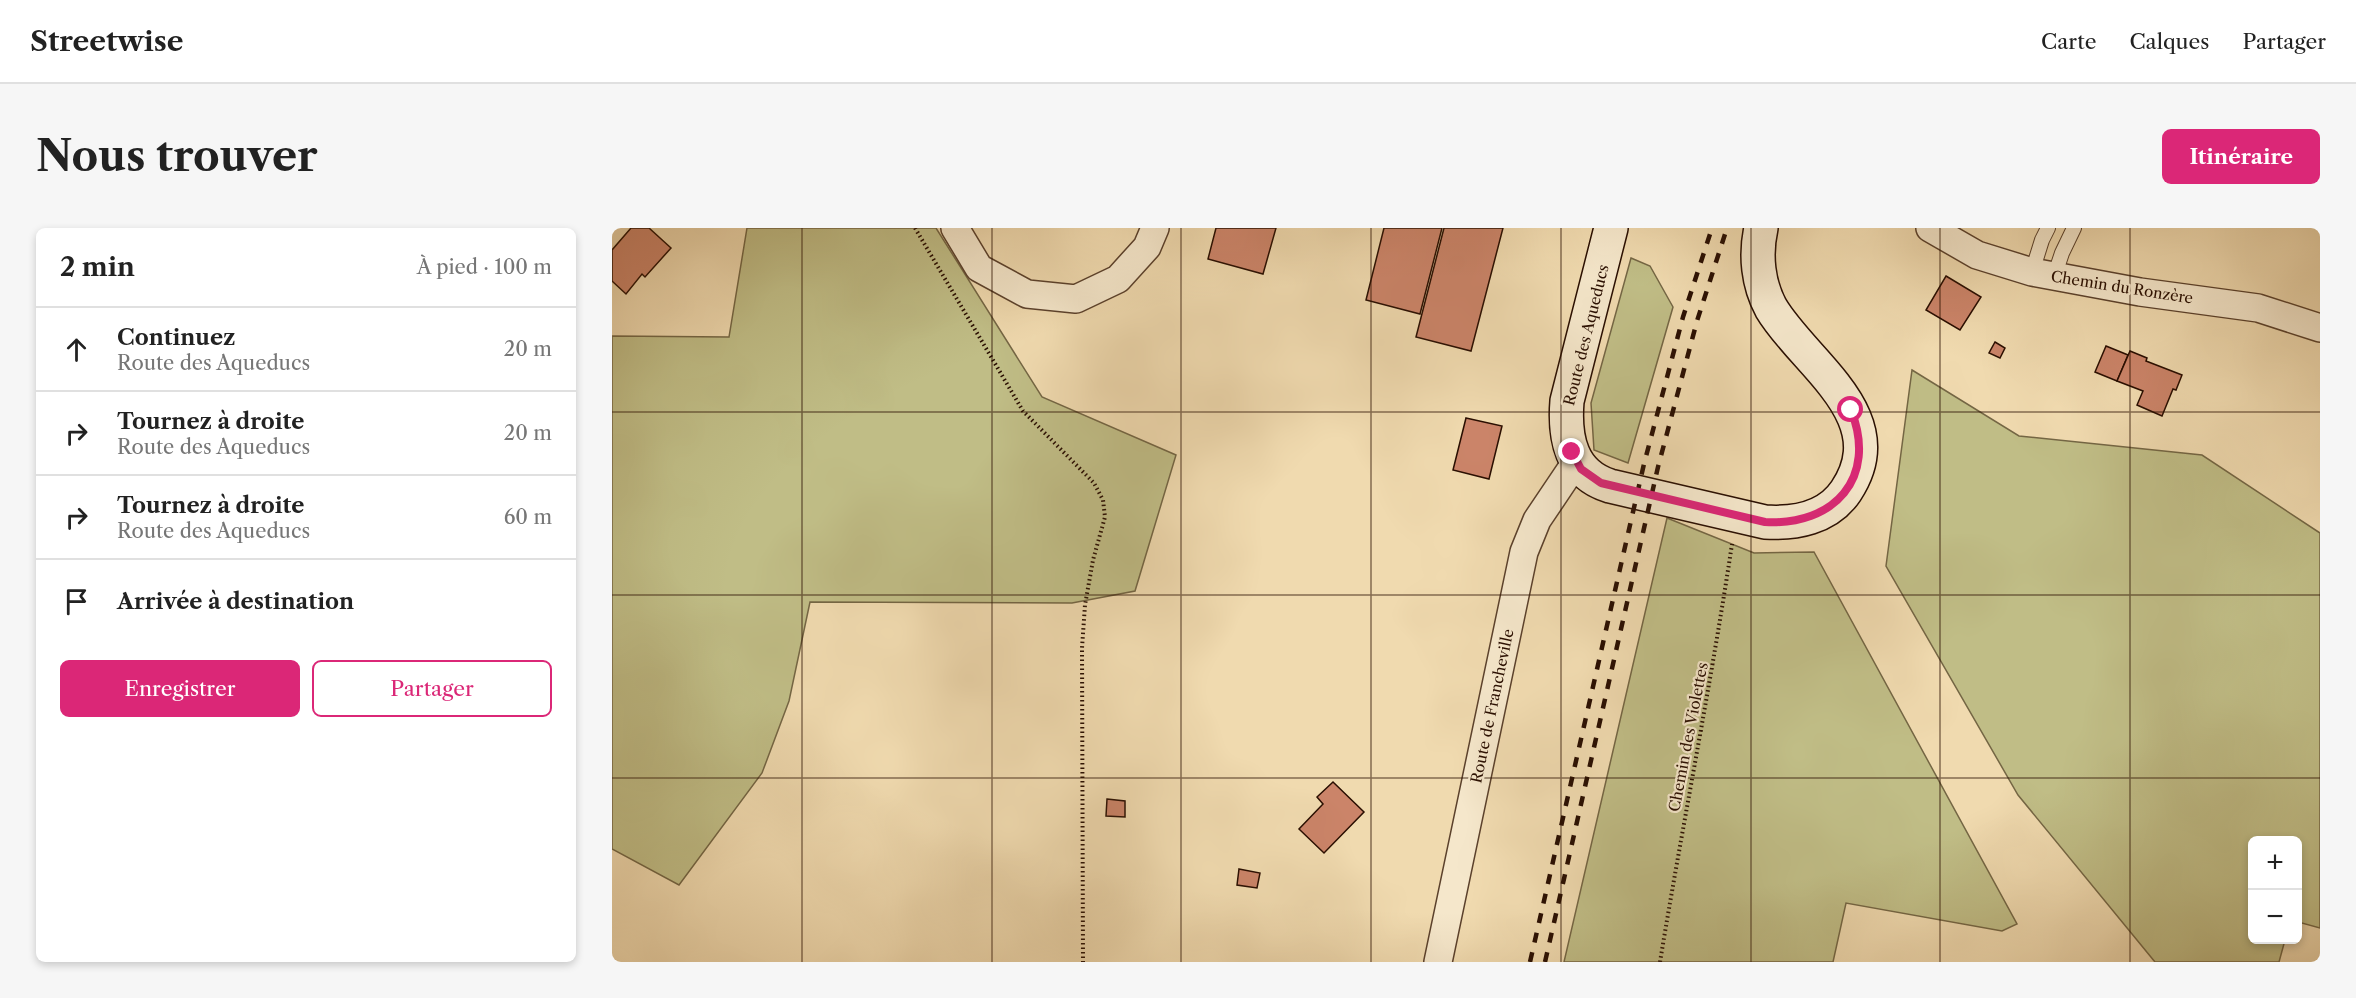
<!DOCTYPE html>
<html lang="fr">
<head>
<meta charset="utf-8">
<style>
	:root { --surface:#fff; --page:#f6f6f6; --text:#222; --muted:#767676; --line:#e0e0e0; --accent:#db2777 }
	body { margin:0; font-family:"Libre Caslon Text",serif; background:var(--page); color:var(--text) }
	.controls { position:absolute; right:18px; bottom:18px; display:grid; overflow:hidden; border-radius:9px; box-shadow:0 3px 9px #0003 }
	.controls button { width:54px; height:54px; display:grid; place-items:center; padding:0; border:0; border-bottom:2px solid var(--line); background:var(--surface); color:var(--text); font:30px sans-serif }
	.stop { position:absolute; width:18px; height:18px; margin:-14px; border:4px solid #db2777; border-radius:50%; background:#fff }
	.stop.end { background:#db2777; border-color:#fff; box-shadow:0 2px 6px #0008 }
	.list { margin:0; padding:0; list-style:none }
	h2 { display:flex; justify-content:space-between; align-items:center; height:78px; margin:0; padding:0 24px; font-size:26px }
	h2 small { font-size:20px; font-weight:400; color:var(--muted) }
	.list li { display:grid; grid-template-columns:39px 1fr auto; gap:18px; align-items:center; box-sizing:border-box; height:84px; padding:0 24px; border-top:2px solid var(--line) }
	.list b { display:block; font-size:22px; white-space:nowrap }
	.list p { margin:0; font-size:20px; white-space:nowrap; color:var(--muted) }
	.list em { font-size:20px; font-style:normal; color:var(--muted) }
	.actions { display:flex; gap:12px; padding:18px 24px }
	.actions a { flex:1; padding:14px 0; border:2px solid var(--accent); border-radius:9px; text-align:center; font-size:21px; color:var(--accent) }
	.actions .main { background:var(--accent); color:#fff }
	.icon { flex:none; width:33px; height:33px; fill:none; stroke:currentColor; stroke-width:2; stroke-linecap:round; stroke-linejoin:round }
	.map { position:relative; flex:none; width:1708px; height:734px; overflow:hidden; border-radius:9px }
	header { display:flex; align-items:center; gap:36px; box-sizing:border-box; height:84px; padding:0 30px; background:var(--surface); border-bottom:2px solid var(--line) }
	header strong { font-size:28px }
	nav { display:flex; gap:33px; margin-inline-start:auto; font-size:21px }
	.intro { display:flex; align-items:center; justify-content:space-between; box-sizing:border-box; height:144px; padding:0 36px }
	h1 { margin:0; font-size:42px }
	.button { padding:15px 27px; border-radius:9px; background:var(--accent); color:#fff; font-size:21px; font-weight:700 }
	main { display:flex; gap:36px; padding:0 36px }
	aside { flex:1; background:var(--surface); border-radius:9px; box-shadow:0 3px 9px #0003 }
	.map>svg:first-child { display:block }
</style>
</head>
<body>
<header>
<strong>Streetwise</strong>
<nav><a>Carte</a><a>Calques</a><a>Partager</a></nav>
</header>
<div class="intro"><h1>Nous trouver</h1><a class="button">Itinéraire</a></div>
<main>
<aside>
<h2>2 min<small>À pied · 100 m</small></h2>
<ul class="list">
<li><svg class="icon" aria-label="ahead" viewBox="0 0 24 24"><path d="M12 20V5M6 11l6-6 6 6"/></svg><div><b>Continuez</b><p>Route des Aqueducs</p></div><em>20 m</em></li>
<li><svg class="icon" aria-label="right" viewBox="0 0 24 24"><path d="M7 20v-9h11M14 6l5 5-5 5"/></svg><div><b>Tournez à droite</b><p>Route des Aqueducs</p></div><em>20 m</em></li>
<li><svg class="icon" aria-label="right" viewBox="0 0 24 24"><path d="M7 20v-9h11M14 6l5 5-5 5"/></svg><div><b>Tournez à droite</b><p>Route des Aqueducs</p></div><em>60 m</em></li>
<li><svg class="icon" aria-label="arrive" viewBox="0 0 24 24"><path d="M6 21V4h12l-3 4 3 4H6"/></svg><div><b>Arrivée à destination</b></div></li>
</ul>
<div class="actions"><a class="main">Enregistrer</a><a>Partager</a></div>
</aside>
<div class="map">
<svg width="1708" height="734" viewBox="0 0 1708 734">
	<rect width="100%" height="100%" fill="#f0daaf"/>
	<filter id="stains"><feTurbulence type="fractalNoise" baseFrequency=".00333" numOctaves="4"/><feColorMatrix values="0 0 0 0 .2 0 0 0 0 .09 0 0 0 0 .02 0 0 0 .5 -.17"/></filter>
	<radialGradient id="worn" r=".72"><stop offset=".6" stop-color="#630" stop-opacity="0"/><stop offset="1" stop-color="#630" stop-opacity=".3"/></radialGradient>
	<g fill="#c0bd86" stroke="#746644" stroke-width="1.5">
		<path d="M135,0H324L430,169L564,227L523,363L460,375L198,374L177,473L150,545L67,657L0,621V108L117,109Z"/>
		<path d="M1019,30L1038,38L1061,79L1016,235L982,222L979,175Z"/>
		<path d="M1300,142L1407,208L1590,227L1708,305V700L1686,694V612H1640V712H1673L1667,734H1543L1406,567L1274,338Z"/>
		<path d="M1055,290L1142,325L1202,324L1405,696L1390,703L1234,675L1221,734H952Z"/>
	</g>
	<g fill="#cb8469" stroke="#290e01" stroke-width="1.5">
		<path d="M19,0H37L59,20L33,49L30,46L14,66L0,53V22Z"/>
		<path d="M604,0H664L651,46L596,31Z"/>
		<path d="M772,0H830L808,86L754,72Z"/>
		<path d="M832,0H891L859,123L804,109Z"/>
		<path d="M1334,48L1369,69L1348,102L1314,82Z"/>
		<path d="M1383,114L1393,120L1388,130L1377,125Z"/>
		<path d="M1494,118L1516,127L1505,153L1483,144Z"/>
		<path d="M1518,123L1535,130L1534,133L1570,147L1564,162L1561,161L1550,188L1525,177L1531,163L1505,153Z"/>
		<path d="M854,190L890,198L877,251L841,242Z"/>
		<path d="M721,554L752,584L712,625L687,601L711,576L705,569Z"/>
		<path d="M495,571L513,573V589L494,588Z"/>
		<path d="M627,641L648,645L645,660L625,657Z"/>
	</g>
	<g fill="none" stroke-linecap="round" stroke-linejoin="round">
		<defs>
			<g id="service">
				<path d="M1420,44L1430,12L1436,0"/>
				<path d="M1442,49L1450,25L1462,0"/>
			</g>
			<g id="minor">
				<path d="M343,0L367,40L415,66L464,71L506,51L535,19L543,0"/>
				<path d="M1318,0L1365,27L1420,44L1528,64L1646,80L1708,100"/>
				<path d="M826,734L912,324L925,292L964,234"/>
			</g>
			<path id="secondary" d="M999,0L955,173C952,210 959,246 998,258L1153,294C1183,296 1216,290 1234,263C1284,188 1192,136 1159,80C1146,56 1143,27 1149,0"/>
		</defs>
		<use href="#service" stroke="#5b412c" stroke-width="16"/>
		<use href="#minor" stroke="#5b412c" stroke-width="30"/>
		<use href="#secondary" stroke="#290e01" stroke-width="36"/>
		<g stroke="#290e01" stroke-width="4" stroke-dasharray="1.5 3" stroke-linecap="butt">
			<path d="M303,0L411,183L482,255L491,272L493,289L481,332L473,377L470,420L471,734"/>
			<path d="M1048,734C1071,594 1099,456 1120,316"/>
		</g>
		<use href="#service" stroke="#f5e7cb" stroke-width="14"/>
		<use href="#minor" stroke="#f5e7cb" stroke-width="27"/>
		<use href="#secondary" stroke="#f5e7cb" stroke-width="33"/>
		<g stroke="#290e01" stroke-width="4.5" stroke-dasharray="10 10" stroke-linecap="butt">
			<path d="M918,734L1032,236L1071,89L1100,0"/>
			<path d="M933,734L1046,239L1085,93L1115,0"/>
		</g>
	</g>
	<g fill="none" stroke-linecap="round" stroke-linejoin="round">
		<path stroke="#db2777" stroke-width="8" d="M960,224L969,241L989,255L1153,294C1222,298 1266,250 1239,182"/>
	</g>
	<path fill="none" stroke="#290e01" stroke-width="1.5" stroke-opacity="0.55" d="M190,0V734M380,0V734M569,0V734M759,0V734M949,0V734M1139,0V734M1328,0V734M1518,0V734M0,184H1708M0,367H1708M0,550H1708"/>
	<g text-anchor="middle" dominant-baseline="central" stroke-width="4.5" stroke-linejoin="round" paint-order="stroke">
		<g font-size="15" fill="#290e01" stroke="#f5e7cb">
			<text transform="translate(1510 59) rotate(9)">Chemin du Ronzère</text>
			<text transform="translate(974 107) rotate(-76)">Route des Aqueducs</text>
			<text transform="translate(880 478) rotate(-78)">Route de Francheville</text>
			<text transform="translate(1076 509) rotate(-79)">Chemin des Violettes</text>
		</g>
	</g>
	<rect width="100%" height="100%" filter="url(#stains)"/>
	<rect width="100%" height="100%" fill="url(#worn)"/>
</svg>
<div class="controls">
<button>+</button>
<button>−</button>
</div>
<div class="stop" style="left:1239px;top:182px"></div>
<div class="stop end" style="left:960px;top:224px"></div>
</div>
</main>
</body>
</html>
